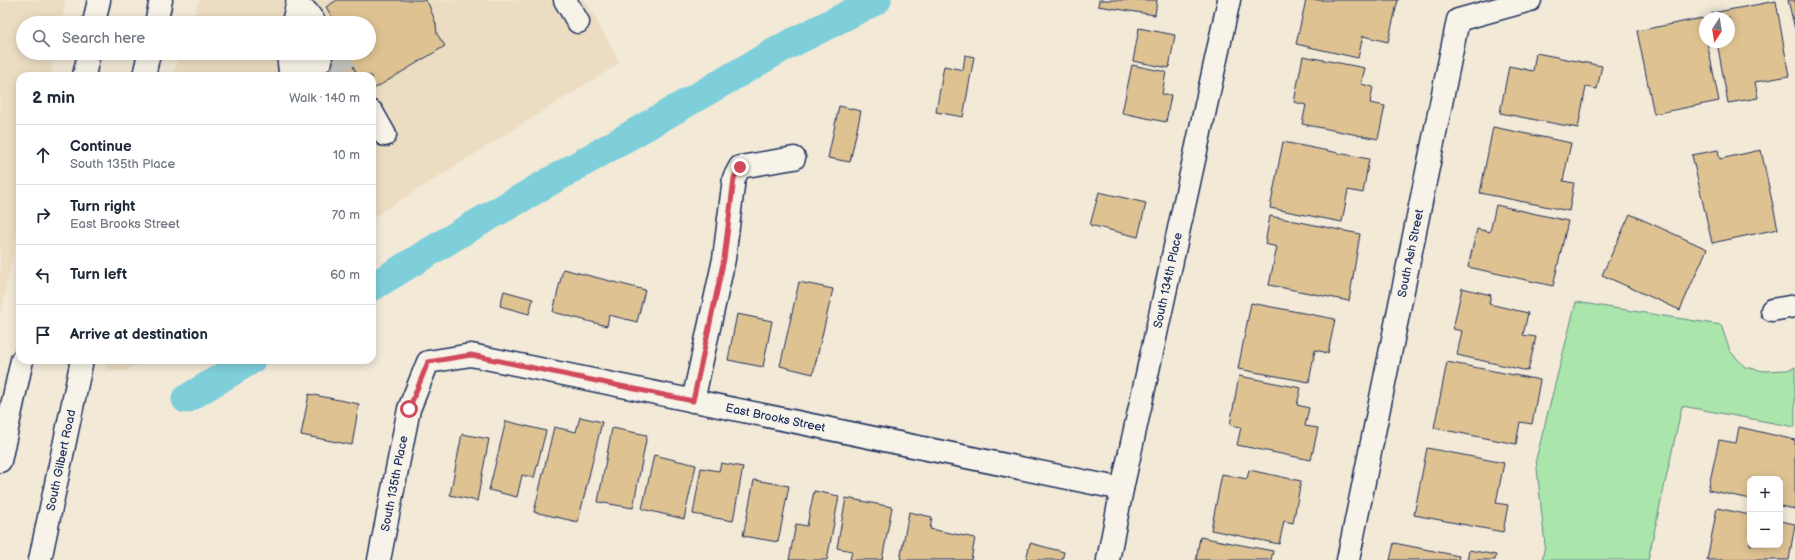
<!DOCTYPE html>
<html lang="en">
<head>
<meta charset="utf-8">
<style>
	:root { --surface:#fff; --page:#f6f6f7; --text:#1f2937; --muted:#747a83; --line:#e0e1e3 }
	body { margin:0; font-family:"Balsamiq Sans",sans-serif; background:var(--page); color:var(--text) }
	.controls { position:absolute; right:12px; bottom:12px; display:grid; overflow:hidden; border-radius:8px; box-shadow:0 2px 10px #0003 }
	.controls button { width:36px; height:36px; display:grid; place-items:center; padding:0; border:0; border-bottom:1px solid var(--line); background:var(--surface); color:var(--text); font:20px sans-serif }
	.compass { position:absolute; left:1699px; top:12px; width:36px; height:36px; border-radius:50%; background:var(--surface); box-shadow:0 2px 10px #0003; rotate:192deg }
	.stop { position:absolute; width:12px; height:12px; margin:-9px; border:3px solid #d1495b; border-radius:50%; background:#fff }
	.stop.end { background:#d1495b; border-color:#fff; box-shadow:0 1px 4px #0008 }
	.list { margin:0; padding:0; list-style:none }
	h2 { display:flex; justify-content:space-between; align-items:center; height:52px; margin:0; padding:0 16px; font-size:17px }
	h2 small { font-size:13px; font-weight:400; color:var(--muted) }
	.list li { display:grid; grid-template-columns:26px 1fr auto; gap:12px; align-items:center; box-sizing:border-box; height:60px; padding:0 16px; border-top:1px solid var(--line) }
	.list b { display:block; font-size:15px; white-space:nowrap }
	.list p { margin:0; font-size:13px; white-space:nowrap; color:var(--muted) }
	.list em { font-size:13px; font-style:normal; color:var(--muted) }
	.icon { flex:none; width:22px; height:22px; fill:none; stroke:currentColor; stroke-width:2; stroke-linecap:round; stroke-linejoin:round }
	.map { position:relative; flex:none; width:1795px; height:560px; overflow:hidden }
	.search { position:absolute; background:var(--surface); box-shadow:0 2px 10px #0003; left:16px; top:16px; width:360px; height:44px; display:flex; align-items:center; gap:10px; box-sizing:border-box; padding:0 14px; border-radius:22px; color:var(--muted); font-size:15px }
	.panel { position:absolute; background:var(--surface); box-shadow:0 2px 10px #0003; left:16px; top:72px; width:360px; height:292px; border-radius:12px }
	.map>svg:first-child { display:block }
</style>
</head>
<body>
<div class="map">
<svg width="1795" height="560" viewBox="0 0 1795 560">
	<rect width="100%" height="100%" fill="#f2e9d7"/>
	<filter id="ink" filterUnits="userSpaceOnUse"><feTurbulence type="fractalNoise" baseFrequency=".025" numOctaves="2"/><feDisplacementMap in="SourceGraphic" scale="8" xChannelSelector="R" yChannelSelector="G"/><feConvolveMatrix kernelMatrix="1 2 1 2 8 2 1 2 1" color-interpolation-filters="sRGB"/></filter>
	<g filter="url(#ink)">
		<g fill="#ecddc2">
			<path d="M0,0H66L61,23H23V53H55L50,76H20V219L0,317Z"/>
			<path d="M199,0H585L620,63L372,218V76H172L180,53H369V23H191Z"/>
			<path d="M107,360H143L126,371H105Z"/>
		</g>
		<path fill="#aae5ab" stroke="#628a84" d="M1576,302L1721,325L1730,351L1745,367L1764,371L1787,370L1795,367V427L1682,406L1648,560H1542L1545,545L1536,459Z"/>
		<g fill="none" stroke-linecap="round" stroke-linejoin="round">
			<g stroke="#7fcfdb" stroke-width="29">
				<path d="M372,287L462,232L782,48L877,0"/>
				<path d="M186,399L251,360"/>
			</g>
		</g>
		<g fill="#dec292" stroke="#1b2f5e">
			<path d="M337,0H425L429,5L436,24L437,34L445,46L372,90V76H358L346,53H369V23H336L326,7Z"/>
			<path d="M1099,0H1157L1155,15L1098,6Z"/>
			<path d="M1306,0H1398L1388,42L1363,36L1358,58L1296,44Z"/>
			<path d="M1788,0H1795V29Z"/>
			<path d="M1776,1L1789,76L1755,82L1758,98L1728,103L1717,42H1729V18H1713L1712,13Z"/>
			<path d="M1702,18L1705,42H1707L1719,101L1654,114L1637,31Z"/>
			<path d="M1139,28L1175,35L1169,68L1133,61Z"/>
			<path d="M325,53H346L358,76H312Z"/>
			<path d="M1536,53L1602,66L1597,89L1586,87L1578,128L1500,113L1509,66L1533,71Z"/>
			<path d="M965,55L974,57L963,117L936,112L944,66L963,70Z"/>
			<path d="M1303,56L1365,68L1361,84L1373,87L1370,103L1385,106L1378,139L1302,124L1306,105L1294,102Z"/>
			<path d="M1132,65L1166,72L1162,94L1171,95L1166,122L1122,113Z"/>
			<path d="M839,106L861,111L850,162L828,158Z"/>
			<path d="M1493,127L1571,143L1563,181L1574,183L1569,211L1480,193Z"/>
			<path d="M1283,142L1369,159L1363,193L1348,190L1342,222L1270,208Z"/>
			<path d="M1718,150L1720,159L1761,150L1778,229L1712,243L1692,155Z"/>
			<path d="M1099,192L1146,203L1138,237L1090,225Z"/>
			<path d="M1496,205L1568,221L1553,286L1468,267L1477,229L1490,232Z"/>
			<path d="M1630,214L1707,249L1680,310L1602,275Z"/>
			<path d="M1270,216L1360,234L1349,301L1269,285L1277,247L1265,244Z"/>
			<path d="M563,269L645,290L637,322L609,315L607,326L553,312Z"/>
			<path d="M799,282L833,289L813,374L780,366Z"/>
			<path d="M1462,288L1491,295L1489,304L1528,313L1523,335L1536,337L1528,371L1457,355L1462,331L1453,329Z"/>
			<path d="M504,291L533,299L529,314L500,306Z"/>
			<path d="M1251,303L1335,319L1328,353L1315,350L1309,382L1238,369Z"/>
			<path d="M737,314L772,321L763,367L728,360Z"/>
			<path d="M1447,362L1540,380L1532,424L1520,422L1516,444L1434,428Z"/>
			<path d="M1239,376L1301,388L1297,405L1309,408L1305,426L1318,428L1311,460L1237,445L1241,427L1230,425Z"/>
			<path d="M309,394L359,404L352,445L301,435Z"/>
			<path d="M580,417L602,422L578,522L534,512L554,427L576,432Z"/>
			<path d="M506,421L546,431L534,478L522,475L517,497L489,490Z"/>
			<path d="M1739,427L1795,440V509L1780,506V479H1750V499L1708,490L1719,440L1736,443Z"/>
			<path d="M612,428L647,435L633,508L598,502Z"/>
			<path d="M462,434L489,439L477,501L450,495Z"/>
			<path d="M1427,448L1504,463L1496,503L1508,505L1503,532L1414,515Z"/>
			<path d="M654,455L696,465L684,519L642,509Z"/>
			<path d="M721,463L743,467L733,521L693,514L701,468L719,471Z"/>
			<path d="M1249,470L1301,481L1293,523L1284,521L1279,544L1211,530L1222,474L1247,479Z"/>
			<path d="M754,480L789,486L778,542L743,536Z"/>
			<path d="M814,491L839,496L827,560H789L796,524L807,526Z"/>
			<path d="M846,498L892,507L882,560H850L852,551L837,548Z"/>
			<path d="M1717,508L1750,515V545H1780V521L1795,524L1789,560H1707Z"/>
			<path d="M909,512L932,517L930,529L975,538L971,560H900Z"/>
			<path d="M1200,537L1273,551L1271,560H1196Z"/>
			<path d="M1030,543L1064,552L1062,560H1026Z"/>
			<path d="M1394,543L1459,556L1458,560H1390Z"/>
			<path d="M1469,550L1496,555L1495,560H1467Z"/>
		</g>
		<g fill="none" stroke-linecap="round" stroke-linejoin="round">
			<path stroke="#c7c4bf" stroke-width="22" stroke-dasharray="22 11" stroke-linecap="butt" d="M334,53L350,76"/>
			<defs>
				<g id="minor">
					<path d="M565,0L578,22"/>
					<path d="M307,12L315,23"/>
					<path d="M293,23L298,0"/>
					<path d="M288,53L290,72L292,76"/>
					<path d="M297,53L312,76"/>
					<path d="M315,53L321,61"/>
					<path d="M372,112L385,135"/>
					<path d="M1772,310L1795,306"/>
					<path d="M693,401L724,259L734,178L740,167L794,158"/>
					<path id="s1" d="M379,560L409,409L428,362L471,355L1122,489"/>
					<path id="s2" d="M1108,560L1122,489L1229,0"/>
					<path id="s3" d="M1348,560L1458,20L1530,0"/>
				</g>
				<g id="major">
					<path d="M94,23L99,0"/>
					<path d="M156,23L161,0"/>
					<path d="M84,76L89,53"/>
					<path d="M144,76L149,53"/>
					<path d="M0,461L22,360"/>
					<path id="s4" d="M40,560L82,360"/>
				</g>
			</defs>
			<use href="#minor" stroke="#1b2f5e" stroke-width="25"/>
			<use href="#major" stroke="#1b2f5e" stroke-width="25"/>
			<use href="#minor" stroke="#f7f3e8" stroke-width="22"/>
			<use href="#major" stroke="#f7f3e8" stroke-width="22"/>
		</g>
	</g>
	<g fill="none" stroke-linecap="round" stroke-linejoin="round" filter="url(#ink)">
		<path stroke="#d1495b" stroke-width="5" d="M409,409L428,362L471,355L693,401L724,259L734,178L740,167"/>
	</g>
	<g text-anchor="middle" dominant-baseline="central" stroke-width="3.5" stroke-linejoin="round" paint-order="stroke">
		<g font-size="12" fill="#1b2f5e" stroke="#f7f3e8">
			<text stroke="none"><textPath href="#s3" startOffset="313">South Ash Street</textPath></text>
			<text stroke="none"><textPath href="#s2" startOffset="286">South 134th Place</textPath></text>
			<text stroke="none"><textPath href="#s1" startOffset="559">East Brooks Street</textPath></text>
			<text stroke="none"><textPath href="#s4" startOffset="102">South Gilbert Road</textPath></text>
			<text stroke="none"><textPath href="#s1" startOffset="78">South 135th Place</textPath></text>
		</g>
	</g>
</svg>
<div class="controls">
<button>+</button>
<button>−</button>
</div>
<svg class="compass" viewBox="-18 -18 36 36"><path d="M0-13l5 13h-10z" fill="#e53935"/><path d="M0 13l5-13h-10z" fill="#747a83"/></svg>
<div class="stop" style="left:409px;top:409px"></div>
<div class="stop end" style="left:740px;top:167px"></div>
<div class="search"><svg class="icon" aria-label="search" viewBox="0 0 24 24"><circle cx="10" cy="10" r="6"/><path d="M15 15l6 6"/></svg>Search here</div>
<section class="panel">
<h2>2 min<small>Walk · 140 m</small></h2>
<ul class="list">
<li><svg class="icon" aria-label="ahead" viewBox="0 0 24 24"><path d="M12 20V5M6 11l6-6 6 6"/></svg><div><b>Continue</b><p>South 135th Place</p></div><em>10 m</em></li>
<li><svg class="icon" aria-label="right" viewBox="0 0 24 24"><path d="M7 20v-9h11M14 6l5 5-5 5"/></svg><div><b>Turn right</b><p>East Brooks Street</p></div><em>70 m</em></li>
<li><svg class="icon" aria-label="left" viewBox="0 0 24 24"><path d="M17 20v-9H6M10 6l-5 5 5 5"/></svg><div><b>Turn left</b></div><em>60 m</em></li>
<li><svg class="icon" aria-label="arrive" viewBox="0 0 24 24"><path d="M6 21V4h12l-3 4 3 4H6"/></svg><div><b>Arrive at destination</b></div></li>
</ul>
</section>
</div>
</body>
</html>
